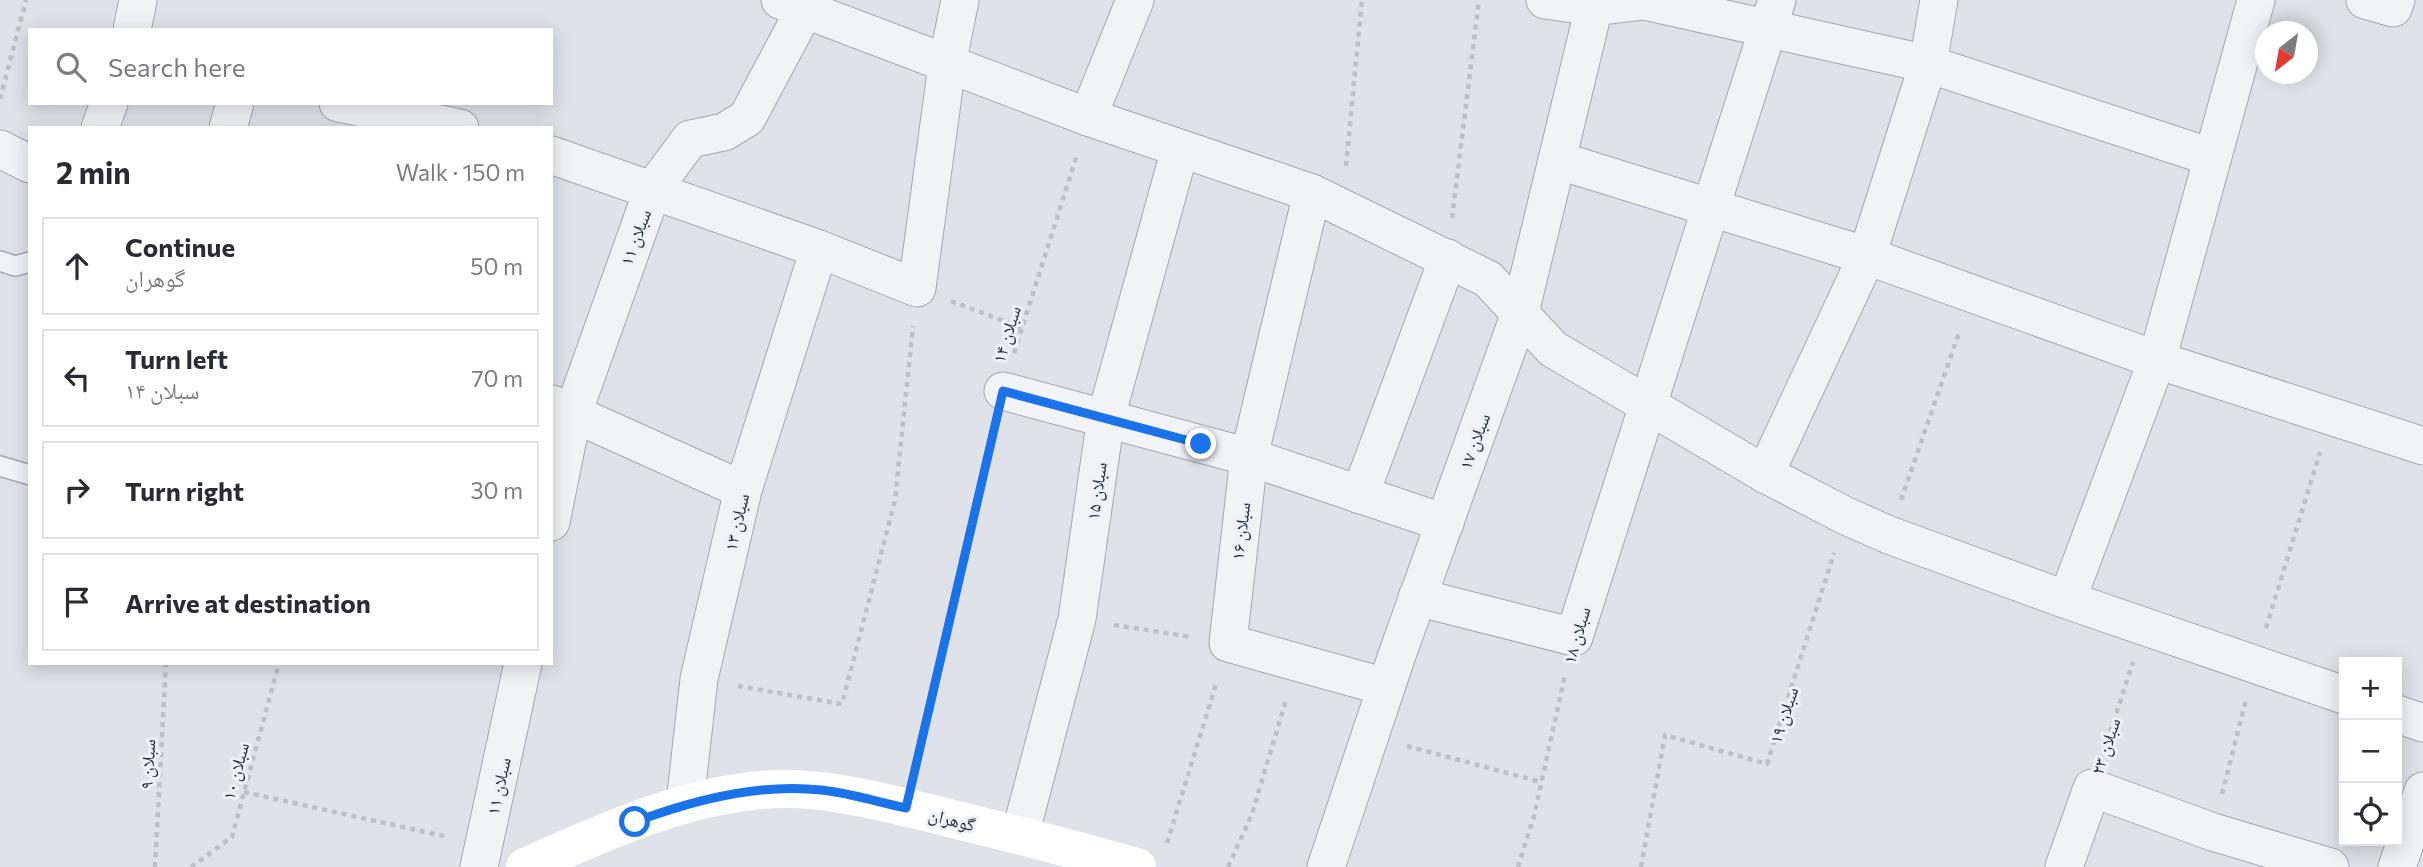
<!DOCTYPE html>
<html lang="en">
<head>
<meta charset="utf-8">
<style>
	:root { --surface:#fff; --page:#f7f7f7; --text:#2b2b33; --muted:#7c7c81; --line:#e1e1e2 }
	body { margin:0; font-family:Commissioner,"Noto Naskh Arabic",sans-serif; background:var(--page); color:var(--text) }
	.controls { position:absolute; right:21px; bottom:21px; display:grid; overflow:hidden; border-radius:0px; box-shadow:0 4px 18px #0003 }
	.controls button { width:63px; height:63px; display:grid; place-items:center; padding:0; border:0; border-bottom:2px solid var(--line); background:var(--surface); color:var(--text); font:35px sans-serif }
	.compass { position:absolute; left:2255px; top:21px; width:63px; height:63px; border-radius:50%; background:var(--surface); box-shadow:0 4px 18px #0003; rotate:211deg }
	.stop { position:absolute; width:21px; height:21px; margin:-16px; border:5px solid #1a73e8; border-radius:50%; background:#fff }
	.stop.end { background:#1a73e8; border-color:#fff; box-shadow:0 2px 7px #0008 }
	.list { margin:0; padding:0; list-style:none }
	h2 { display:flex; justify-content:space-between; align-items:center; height:91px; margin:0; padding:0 28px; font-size:30px }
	h2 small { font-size:23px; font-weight:400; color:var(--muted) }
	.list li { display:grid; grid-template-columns:46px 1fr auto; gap:21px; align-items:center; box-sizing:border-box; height:98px; margin:0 14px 14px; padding:0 14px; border:2px solid var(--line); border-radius:0px }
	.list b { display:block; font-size:26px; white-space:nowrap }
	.list p { margin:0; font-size:23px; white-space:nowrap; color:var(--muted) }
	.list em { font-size:23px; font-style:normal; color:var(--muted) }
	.icon { flex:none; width:38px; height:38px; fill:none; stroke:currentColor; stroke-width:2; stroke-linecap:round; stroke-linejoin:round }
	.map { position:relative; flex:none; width:2423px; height:867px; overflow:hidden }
	.search { position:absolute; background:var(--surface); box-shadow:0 4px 18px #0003; left:28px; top:28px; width:525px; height:77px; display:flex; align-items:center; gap:18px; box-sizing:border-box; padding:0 24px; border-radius:0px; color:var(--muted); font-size:26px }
	.panel { position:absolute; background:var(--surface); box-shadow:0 4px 18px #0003; left:28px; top:126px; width:525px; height:539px; border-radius:0px }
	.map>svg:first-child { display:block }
</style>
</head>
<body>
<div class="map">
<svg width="2423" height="867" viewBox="0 0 2423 867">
	<rect width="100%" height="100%" fill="#dfe2e9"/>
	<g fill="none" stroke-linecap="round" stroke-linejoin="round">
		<defs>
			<g id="lane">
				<path d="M0,261L15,266L30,262"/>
				<path d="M0,466L30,475"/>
			</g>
			<g id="street">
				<path d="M780,0L1088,117L1312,193L1488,279L1553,349L1765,474L1846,516L1889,535L2067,600L2344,695"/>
				<path d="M1545,0L1594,7L1644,1L1928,64L2211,157"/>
				<path d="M2365,0L2393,8L2396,0"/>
				<path d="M132,30L138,0"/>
				<path d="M338,103L460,128"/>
				<path d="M1088,117L1135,0"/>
				<path d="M100,128L109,103"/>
				<path d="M228,128L235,103"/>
				<path d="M0,149L30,164"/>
				<path d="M551,155L819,249L917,288L947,65L960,0"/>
				<path d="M1557,160L1867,256L2157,360L2423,446"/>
				<path d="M1312,193L1249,457L1228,643L1386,687"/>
				<path d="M1003,391L1249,457L1445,523"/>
				<path d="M552,404L743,490"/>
				<path d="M1765,474L1867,256L1928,64L1939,0"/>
				<path d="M1360,495L1448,258"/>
				<path d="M551,522L573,413L653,189L690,139L724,132L747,118L805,9"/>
				<path d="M1417,597L1574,637L1777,0"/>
				<path d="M2067,600L2157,360L2256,0"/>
				<path d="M2397,714L2423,723"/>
				<path d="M685,803L699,679L743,490L819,249"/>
				<path d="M1020,835L1077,619L1106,417L1180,149"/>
				<path d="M479,867L523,663"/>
				<path d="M1326,867L1398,652L1520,313L1594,7"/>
				<path d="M2064,867L2092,788L2213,832L2330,867"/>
				<path d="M2397,867L2423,791"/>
			</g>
		</defs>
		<use href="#lane" stroke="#a4a8b3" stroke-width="22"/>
		<use href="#street" stroke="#a4a8b3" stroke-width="39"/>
		<g stroke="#bdc0c7" stroke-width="4.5" stroke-dasharray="5 5" stroke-linecap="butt">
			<path d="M0,99L26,0"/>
			<path d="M1346,166L1362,0"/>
			<path d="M1452,218L1479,0"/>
			<path d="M951,301L1022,328"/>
			<path d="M1014,353L1077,155"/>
			<path d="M1901,500L1960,330"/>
			<path d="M1114,625L1192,637"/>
			<path d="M2266,628L2320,452"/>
			<path d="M738,686L842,704L895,500L913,326"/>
			<path d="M1407,746L1541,782"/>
			<path d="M2104,751L2133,662"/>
			<path d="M915,769L994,429"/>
			<path d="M244,792L448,837"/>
			<path d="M2222,794L2246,700"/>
			<path d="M1167,843L1217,681"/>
			<path d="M155,867L166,663"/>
			<path d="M191,867L232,837L279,663"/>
			<path d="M1228,867L1252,814L1286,700"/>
			<path d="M1518,867L1534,816L1565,675"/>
			<path d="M1641,867L1665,735L1767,764L1834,553"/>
		</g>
		<use href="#lane" stroke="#f2f3f7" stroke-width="19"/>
		<use href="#street" stroke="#f2f3f7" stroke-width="37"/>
		<path stroke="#fff" stroke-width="38" d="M525,867C598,835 672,800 752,791C816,783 879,801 941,816C1007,832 1072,849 1137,867"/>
	</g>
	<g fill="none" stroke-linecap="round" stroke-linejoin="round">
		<path stroke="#1a73e8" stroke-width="9" d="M635,822C693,800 758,783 821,790C850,793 878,802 906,808L1003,391L1201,444"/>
	</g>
	<g text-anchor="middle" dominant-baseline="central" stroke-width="6" stroke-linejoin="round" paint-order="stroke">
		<g font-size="18" fill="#272e40" stroke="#eef1f6">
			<text transform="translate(635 237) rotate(-70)">سبلان ۱۱</text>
			<text transform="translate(1006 334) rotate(-73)">سبلان ۱۴</text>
			<text transform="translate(1474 441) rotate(-70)">سبلان ۱۷</text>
			<text transform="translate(1096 491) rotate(-82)">سبلان ۱۵</text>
			<text transform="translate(736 522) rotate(-77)">سبلان ۱۳</text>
			<text transform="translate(1240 531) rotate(-83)">سبلان ۱۶</text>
			<text transform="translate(1576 635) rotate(-74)">سبلان ۱۸</text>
			<text transform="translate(1783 715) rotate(-72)">سبلان ۱۹</text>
			<text transform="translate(2105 746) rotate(-72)">سبلان ۲۳</text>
			<text transform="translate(147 764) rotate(-87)">سبلان ۹</text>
			<text transform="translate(235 771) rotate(-75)">سبلان ۱۰</text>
			<text transform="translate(498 786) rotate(-78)">سبلان ۱۱</text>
			<text transform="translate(952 819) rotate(14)">گوهران</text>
		</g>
	</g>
</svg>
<div class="controls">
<button>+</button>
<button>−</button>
<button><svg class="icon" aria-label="locate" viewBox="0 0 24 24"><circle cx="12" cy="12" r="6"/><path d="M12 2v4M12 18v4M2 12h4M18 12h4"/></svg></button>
</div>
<svg class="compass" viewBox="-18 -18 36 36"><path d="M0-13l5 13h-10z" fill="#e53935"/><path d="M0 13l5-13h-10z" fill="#7c7c81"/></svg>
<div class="stop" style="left:635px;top:822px"></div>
<div class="stop end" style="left:1201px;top:444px"></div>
<div class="search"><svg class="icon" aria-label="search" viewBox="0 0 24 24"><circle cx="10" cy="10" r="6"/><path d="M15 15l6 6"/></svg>Search here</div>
<section class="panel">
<h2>2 min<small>Walk · 150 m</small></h2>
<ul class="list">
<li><svg class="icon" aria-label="ahead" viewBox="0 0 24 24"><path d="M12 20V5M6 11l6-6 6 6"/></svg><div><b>Continue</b><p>گوهران</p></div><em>50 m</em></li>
<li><svg class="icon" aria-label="left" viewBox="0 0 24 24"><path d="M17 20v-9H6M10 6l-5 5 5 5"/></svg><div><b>Turn left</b><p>سبلان ۱۴</p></div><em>70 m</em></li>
<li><svg class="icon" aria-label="right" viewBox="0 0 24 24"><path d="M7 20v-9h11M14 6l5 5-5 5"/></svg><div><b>Turn right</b></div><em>30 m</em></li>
<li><svg class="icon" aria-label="arrive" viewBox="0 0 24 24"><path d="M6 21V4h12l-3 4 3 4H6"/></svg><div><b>Arrive at destination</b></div></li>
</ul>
</section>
</div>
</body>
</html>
